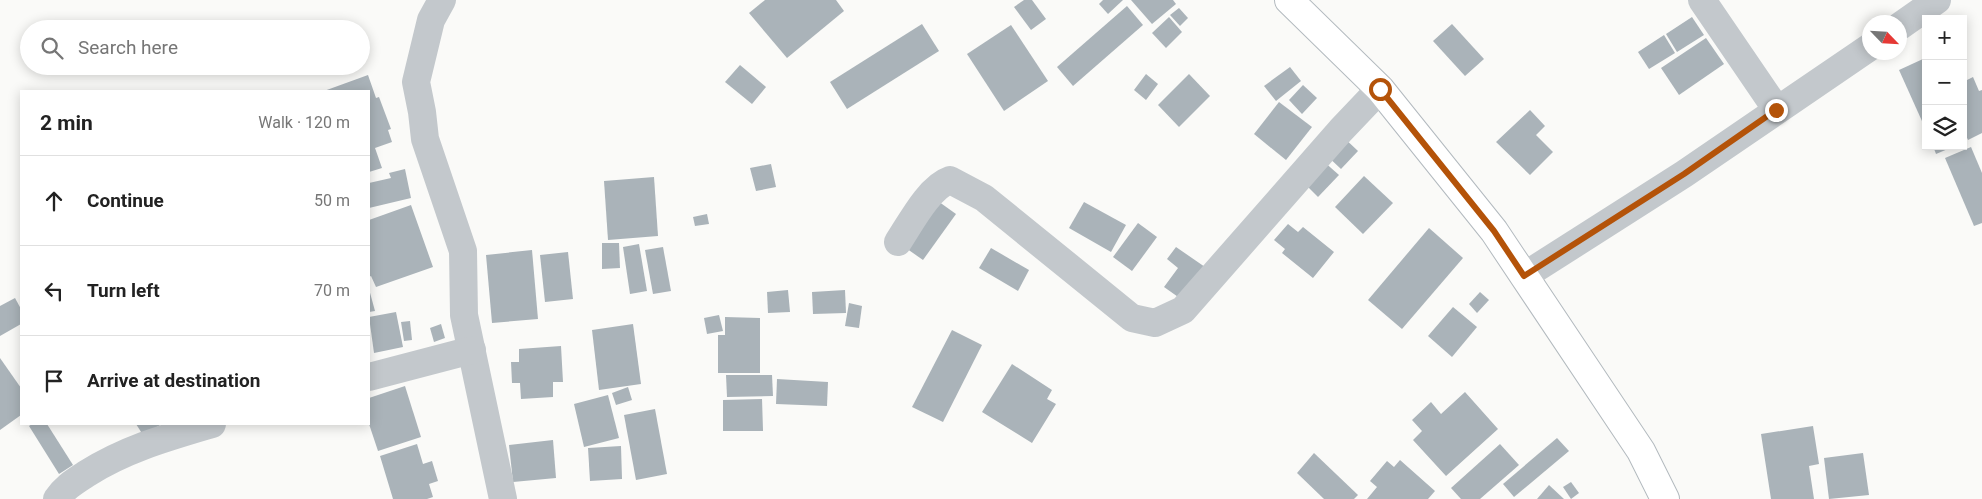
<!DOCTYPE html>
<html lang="en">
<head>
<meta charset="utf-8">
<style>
	:root { --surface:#fff; --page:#f2f2f2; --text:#222; --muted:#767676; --line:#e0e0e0 }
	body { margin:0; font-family:Roboto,sans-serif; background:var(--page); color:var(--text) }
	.controls { position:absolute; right:15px; top:15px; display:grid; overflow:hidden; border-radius:0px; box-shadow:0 2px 12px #0003 }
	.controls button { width:45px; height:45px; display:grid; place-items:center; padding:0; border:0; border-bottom:1px solid var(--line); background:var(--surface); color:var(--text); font:25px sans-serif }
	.compass { position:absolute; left:1862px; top:15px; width:45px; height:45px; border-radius:50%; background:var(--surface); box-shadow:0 2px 12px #0003; rotate:115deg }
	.stop { position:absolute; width:15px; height:15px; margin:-11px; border:4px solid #b45309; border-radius:50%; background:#fff }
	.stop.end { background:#b45309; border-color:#fff; box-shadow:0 1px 5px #0008 }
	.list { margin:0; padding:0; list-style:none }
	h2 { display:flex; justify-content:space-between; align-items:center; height:65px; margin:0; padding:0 20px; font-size:21px }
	h2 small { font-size:16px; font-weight:400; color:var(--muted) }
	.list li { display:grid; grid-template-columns:32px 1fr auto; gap:15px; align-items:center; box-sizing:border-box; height:90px; padding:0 20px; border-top:1px solid var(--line) }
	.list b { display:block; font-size:19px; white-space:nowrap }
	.list em { font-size:16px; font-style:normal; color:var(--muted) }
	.icon { flex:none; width:28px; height:28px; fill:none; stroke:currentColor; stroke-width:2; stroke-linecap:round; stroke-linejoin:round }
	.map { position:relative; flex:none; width:1982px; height:499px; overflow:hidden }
	.search { position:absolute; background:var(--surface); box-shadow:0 2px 12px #0003; left:20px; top:20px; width:350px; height:55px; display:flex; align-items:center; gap:12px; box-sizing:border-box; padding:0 18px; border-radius:28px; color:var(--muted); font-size:19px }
	.panel { position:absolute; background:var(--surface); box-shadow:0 2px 12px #0003; left:20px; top:90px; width:350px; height:335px; border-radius:0px }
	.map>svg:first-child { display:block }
</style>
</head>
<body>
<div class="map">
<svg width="1982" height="499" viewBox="0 0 1982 499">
	<rect width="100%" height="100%" fill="#fafaf8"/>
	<g fill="#aab3b9">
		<path d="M765,0H836L844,11L787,58L749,13Z"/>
		<path d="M1024,0H1032L1046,19L1031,30L1014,7Z"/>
		<path d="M1103,0H1123L1108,14L1099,4Z"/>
		<path d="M1131,0H1173L1176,4L1152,24Z"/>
		<path d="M1127,6L1143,25L1073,86L1057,67Z"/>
		<path d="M1179,8L1188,18L1180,26L1170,15Z"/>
		<path d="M1169,17L1182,32L1166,48L1152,33Z"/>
		<path d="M1692,17L1704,35L1677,52L1666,34Z"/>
		<path d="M922,24L939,51L847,109L830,82Z"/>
		<path d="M1452,24L1484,59L1465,76L1433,41Z"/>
		<path d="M1011,25L1048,81L1004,111L967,54Z"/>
		<path d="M1664,35L1675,53L1649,69L1638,52Z"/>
		<path d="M1706,38L1724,64L1679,95L1661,68Z"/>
		<path d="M1923,59L1926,65V130L1899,70Z"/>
		<path d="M740,65L766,87L752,104L725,82Z"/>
		<path d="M1290,67L1301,81L1276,101L1264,86Z"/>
		<path d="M1146,74L1158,84L1146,100L1134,90Z"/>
		<path d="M1189,74L1210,96L1179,127L1158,105Z"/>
		<path d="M368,75L376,98L379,97L391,129L388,130L392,142L375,148L382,168L369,172V91H324Z"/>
		<path d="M1973,77L1979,91L1982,90V133L1968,140L1963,129V82Z"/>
		<path d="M1303,85L1317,98L1302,114L1289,100Z"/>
		<path d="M1279,102L1312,127L1286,160L1254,134Z"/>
		<path d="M1530,110L1545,126L1536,135L1553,152L1530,175L1496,142Z"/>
		<path d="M1342,136L1358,151L1341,169L1325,154Z"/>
		<path d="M1933,146H1955L1936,154Z"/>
		<path d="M1971,147L1982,173V223L1974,226L1945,158Z"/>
		<path d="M1322,160L1339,175L1318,197L1302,181Z"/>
		<path d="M771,164L776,187L756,191L750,168Z"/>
		<path d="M405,169L411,198L369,208V183L391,178L389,173Z"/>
		<path d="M1364,176L1393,203L1363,234L1335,207Z"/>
		<path d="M654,177L658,236L608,240L604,181Z"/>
		<path d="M935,199L956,214L923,260L903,246Z"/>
		<path d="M1084,202L1126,225L1111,252L1069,228Z"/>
		<path d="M411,205L433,267L376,287L371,276L369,277V220Z"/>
		<path d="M707,214L709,224L695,226L693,217Z"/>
		<path d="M1138,223L1157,237L1132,271L1113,257Z"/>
		<path d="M1288,224L1298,232L1303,227L1334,252L1313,278L1282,253L1285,249L1274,240Z"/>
		<path d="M1429,228L1463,258L1402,329L1368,300Z"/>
		<path d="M602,243H619L620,268L602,269Z"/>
		<path d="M639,244L647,291L630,294L623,247Z"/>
		<path d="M663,247L671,291L653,294L645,250Z"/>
		<path d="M1176,247L1205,267L1181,299L1164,287L1178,268L1167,259Z"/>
		<path d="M991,248L1029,270L1018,291L979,268Z"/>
		<path d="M532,250L538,319L492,323L486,255Z"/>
		<path d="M568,252L573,299L545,302L540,255Z"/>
		<path d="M369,289L375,311L369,312Z"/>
		<path d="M788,290L790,312L768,313L767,292Z"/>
		<path d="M845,290L846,313L813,314L812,292Z"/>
		<path d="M1480,292L1489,300L1477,313L1469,304Z"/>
		<path d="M15,298L21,309V324L0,336V306Z"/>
		<path d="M849,303L862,306L859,328L845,326Z"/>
		<path d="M1453,307L1477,327L1452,357L1428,336Z"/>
		<path d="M396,312L403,347L374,353L369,317Z"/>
		<path d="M719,315L723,331L707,334L704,318Z"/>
		<path d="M725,317L760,318V373H718V335H725Z"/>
		<path d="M410,321L412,340L404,341L401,322Z"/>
		<path d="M441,324L445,338L434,342L430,328Z"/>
		<path d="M633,324L641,384L599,390L592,330Z"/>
		<path d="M952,330L982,345L943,422L912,407Z"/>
		<path d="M561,346L563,382H553V397L521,399L520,383H512L511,362H519V349Z"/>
		<path d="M0,358L21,388V415L0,430Z"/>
		<path d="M1012,364L1052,390L1047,399L1056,404L1032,443L982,412Z"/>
		<path d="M726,375H772L773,396L727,397Z"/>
		<path d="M777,379L828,382L827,406L776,404Z"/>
		<path d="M405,386L421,437L378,451L369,424V398Z"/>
		<path d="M628,387L632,400L616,405L612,393Z"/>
		<path d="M1465,392L1498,429L1446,476L1413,440L1422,431L1412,420L1431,402L1441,414Z"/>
		<path d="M608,395L619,438L584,447L574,404Z"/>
		<path d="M762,399L763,431H723V400Z"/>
		<path d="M655,409L667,474L636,480L624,415Z"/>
		<path d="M32,424H47L73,465L59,474L29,426Z"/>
		<path d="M136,424H162L143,435Z"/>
		<path d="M1813,426L1819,464L1809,466L1814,499H1771L1761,434Z"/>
		<path d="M1557,438L1569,451L1514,497L1503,484Z"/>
		<path d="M553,440L556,478L513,482L509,445Z"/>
		<path d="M417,444L423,464L432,461L438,481L429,484L433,497L427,499H393L380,456Z"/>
		<path d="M1500,444L1519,465L1480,499H1461L1451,488Z"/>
		<path d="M621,446L622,479L590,481L588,448Z"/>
		<path d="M1314,453L1358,495L1354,499H1324L1297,473Z"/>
		<path d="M1863,453L1869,495L1829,499L1824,458Z"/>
		<path d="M1400,460L1435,491L1428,499H1367L1377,487L1370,481L1387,461L1394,467Z"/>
		<path d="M1571,482L1579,493L1571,499L1563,487Z"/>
		<path d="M1549,485L1564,499H1537Z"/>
	</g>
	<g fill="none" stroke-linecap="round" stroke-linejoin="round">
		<defs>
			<path id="secondary" d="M1289,0L1380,89L1494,231L1641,451L1665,499"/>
		</defs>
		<use href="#secondary" stroke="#b3babf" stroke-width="30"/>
		<g stroke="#c3c8cc" stroke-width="28">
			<path d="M442,0L431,20L416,82L422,112L425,139L463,251L464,315L503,499"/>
			<path d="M1702,0L1777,110"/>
			<path d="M1900,26L1937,0"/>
			<path d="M898,242C910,224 929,187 950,180L984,198L1132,318L1155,323L1183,310L1341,130L1380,89"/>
			<path d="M1524,276L1684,174L1870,47"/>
			<path d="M369,377L472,350"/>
			<path d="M57,499C65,487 74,482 86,474C125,449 168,437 212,424"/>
		</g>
		<use href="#secondary" stroke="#fff" stroke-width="28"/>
	</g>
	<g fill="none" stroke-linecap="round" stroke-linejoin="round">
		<path stroke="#b45309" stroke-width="6" d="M1380,89L1494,231L1524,276L1684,174L1776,110"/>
	</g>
</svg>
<div class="controls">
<button>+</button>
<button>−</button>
<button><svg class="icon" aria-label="layers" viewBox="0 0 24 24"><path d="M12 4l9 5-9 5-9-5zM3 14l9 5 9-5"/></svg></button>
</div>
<svg class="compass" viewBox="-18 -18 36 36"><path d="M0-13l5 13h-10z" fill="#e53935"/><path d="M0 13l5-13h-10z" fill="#767676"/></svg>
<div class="stop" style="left:1380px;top:89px"></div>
<div class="stop end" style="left:1776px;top:110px"></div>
<div class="search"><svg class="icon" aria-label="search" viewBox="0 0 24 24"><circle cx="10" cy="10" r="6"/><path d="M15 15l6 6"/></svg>Search here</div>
<section class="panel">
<h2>2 min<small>Walk · 120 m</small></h2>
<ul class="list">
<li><svg class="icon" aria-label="ahead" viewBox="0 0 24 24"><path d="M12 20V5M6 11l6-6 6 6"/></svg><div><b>Continue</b></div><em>50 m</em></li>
<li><svg class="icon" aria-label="left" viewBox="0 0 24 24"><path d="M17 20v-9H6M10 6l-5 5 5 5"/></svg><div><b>Turn left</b></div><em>70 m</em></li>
<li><svg class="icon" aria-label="arrive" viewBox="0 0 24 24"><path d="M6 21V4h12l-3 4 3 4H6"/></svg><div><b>Arrive at destination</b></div></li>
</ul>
</section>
</div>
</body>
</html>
